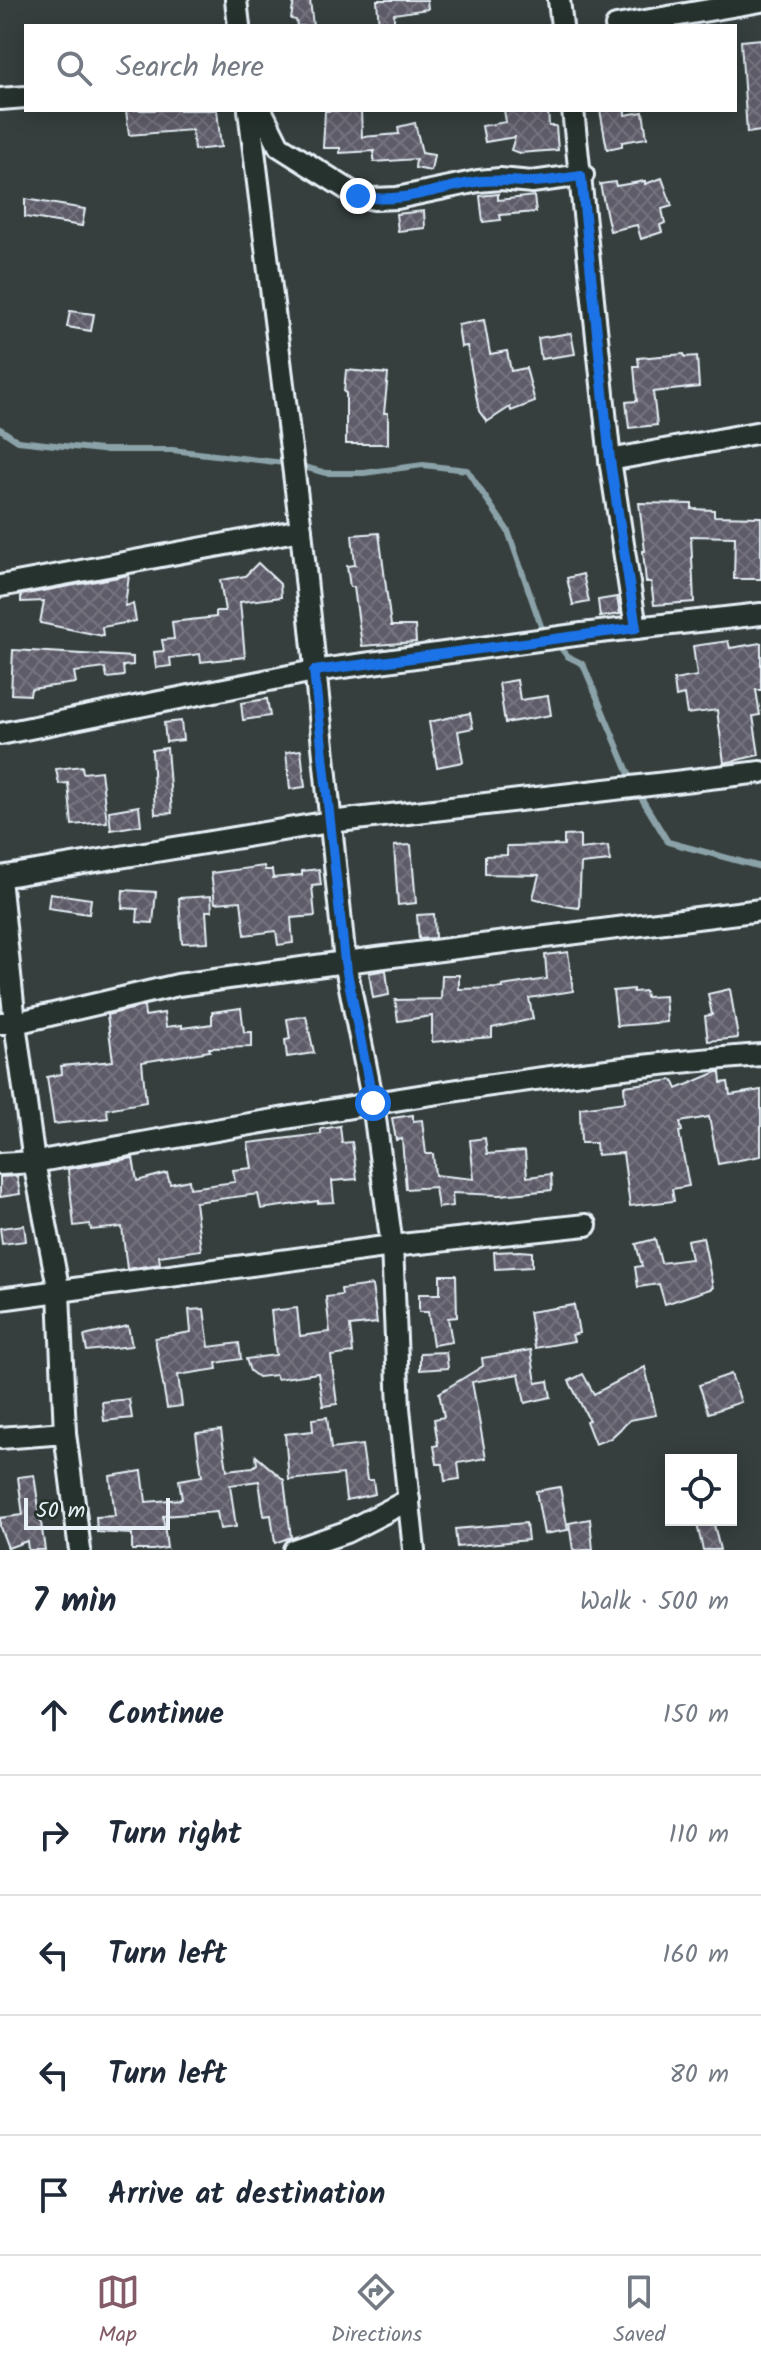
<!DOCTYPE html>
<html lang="en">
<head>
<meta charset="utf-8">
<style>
	:root { --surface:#fff; --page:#f2f2f3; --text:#1f2937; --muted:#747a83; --line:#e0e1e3; --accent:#845c67 }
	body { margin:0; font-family:Kalam,sans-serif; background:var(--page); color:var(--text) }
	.controls { position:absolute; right:24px; bottom:24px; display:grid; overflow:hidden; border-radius:0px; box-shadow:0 4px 20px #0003 }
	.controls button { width:72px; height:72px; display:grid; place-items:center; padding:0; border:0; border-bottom:2px solid var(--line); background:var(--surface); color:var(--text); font:40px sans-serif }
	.scale { position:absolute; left:24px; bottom:20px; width:146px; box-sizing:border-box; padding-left:8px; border:4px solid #e8f1f8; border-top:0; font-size:22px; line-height:28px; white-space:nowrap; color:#e8f1f8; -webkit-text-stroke:6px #26332d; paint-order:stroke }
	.stop { position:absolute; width:24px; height:24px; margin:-18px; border:6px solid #1a73e8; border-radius:50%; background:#fff }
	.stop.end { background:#1a73e8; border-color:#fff; box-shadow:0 2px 8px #0008 }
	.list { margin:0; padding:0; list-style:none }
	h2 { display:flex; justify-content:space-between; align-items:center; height:104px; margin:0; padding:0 32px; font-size:34px }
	h2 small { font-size:26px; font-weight:400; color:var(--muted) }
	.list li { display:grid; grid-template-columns:52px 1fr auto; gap:24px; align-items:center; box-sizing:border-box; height:120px; padding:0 32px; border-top:2px solid var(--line) }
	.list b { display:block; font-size:30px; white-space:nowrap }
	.list em { font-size:26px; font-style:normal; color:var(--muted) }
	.icon { flex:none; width:44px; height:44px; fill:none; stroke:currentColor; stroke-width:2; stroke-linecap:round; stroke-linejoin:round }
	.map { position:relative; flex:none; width:761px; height:1550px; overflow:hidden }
	.search { position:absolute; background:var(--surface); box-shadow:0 4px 20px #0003; left:24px; right:24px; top:24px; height:88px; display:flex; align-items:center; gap:20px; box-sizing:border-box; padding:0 28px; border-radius:0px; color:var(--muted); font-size:30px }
	.sheet { height:704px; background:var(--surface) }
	nav { display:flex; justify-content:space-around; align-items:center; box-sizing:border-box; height:112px; border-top:2px solid var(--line); background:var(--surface); font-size:22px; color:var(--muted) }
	nav a { display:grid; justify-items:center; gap:4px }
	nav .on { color:var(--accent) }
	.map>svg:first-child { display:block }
</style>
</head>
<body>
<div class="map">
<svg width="761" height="1550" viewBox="0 0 761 1550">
	<defs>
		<pattern id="building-cross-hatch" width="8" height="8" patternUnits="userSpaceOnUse" patternTransform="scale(2)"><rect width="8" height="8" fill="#5d5b67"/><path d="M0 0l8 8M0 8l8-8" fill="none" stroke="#74737e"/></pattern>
	</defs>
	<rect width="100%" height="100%" fill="#363f3e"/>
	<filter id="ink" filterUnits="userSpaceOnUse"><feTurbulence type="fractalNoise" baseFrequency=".0125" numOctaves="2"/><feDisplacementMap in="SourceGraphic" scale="16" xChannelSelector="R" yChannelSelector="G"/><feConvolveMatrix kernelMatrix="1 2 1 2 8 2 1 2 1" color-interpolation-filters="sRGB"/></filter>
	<g filter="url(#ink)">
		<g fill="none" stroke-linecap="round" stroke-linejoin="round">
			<g stroke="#8ba2a9" stroke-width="6">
				<path d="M0,429L18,441L101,450H172L293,464L326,473H364L423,465L467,470L508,531L541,626L550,635"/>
				<path d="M557,643L567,656L583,664L634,786L668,842L761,867"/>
			</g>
		</g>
		<g fill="url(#building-cross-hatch)" stroke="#e8f1f8" stroke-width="2">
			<path d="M294,0H310L313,26H297L296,20L291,19Z"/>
			<path d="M377,0H427L428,9L394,14V26H379Z"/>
			<path d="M761,39V131L747,133L741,41Z"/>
			<path d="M126,110H217L221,147L194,150L192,130L129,135Z"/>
			<path d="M361,110L362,137L399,134L398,127L415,123L422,153L434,155L431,171L415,168L416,159L374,162V151L340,153V148H323L325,111Z"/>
			<path d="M504,110H548L549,126H556L558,150L519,153L511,150L515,137L485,142L482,126L506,122Z"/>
			<path d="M600,110H625V115L643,112L647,138L622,142V146L607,149Z"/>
			<path d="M662,178L672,206L662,209L665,223L660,225L662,232L641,239L637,225L610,231L600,184L615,182L616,186L645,181V184Z"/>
			<path d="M498,194V200L534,196L536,212L500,215L501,220L483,222L480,196Z"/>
			<path d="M25,199L85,209L82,226L25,217Z"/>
			<path d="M424,211L425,228L398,231L396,214Z"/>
			<path d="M70,311L94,314L91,331L67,327Z"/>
			<path d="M484,320L490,354L507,351L511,371L526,368L535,402L511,411L510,407L487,422L479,411L467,346L461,347L458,325Z"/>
			<path d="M571,333L575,354L541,359L538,338Z"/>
			<path d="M684,354L685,357L697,356L699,387L653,392L657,425L629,428L626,402L637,401L634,366H639L638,358Z"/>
			<path d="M346,370L388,374L384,413H388V444H346V393L344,392Z"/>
			<path d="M639,503L692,504V509L714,510V516L761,517V579H734L735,537L691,536L694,602L654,605L651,582H646L643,551H645Z"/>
			<path d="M379,533L391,626H415L416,642L362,646L354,587H350L347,566L355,565L352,535Z"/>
			<path d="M258,563L280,584L281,597L240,602L245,657L201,662L200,654L170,658L171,666L156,668L154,652L164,651L162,640L174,639L172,622L216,617V611H225L220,580L245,576Z"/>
			<path d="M583,574L589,602L573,605L567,578Z"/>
			<path d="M129,575L125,606L133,604L136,621L102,627L103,636L40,623L44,601L21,602V595Z"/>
			<path d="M617,597L620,614L600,617L598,600Z"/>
			<path d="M728,641L730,648L761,643V690H756L760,715L753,716L759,755L724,763L717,710L687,714L684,695L676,697L674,680L697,676L693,646Z"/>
			<path d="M13,650L133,657V665L123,666L124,676L107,678L105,668L74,672L76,683L31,689L30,695L11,694Z"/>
			<path d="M517,680L520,700L548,696L551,715L505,723L499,683Z"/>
			<path d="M267,699L270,716L243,720L241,703Z"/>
			<path d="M470,713L473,728L458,731L463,762L437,767L429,722Z"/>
			<path d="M181,721L183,740L166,742L164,723Z"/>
			<path d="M167,748L172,813L155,814L152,750Z"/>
			<path d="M301,750L305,787L290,789L286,752Z"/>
			<path d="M82,766L83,773L101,771L107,822L72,825L68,783L59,784L56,769Z"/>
			<path d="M139,806L141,825L111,830L109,811Z"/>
			<path d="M580,835V849L608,846L610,861L581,864L579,908L564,906L533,898L539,875L485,874V856L507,855V846L564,845V836Z"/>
			<path d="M411,845L416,903L398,905L394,846Z"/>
			<path d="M264,866L265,870H272L273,878L302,875V871L319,869L321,885L312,886L315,916L291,918L293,943L278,945L276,931L245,935L241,901L215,903L211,873Z"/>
			<path d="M123,890L156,892L153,923L137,922L138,909L122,908Z"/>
			<path d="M50,893L91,899L89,914L48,908Z"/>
			<path d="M211,896L212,911H206L208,942L182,943L179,898Z"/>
			<path d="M434,914L435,938L419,939L417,915Z"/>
			<path d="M568,952L573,991L529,998L533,1019L492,1028V1037L432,1042V1016L398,1021L395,1000L441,999L442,975H459V989L503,988L502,986L547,979L545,955Z"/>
			<path d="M386,970L389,995L373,998L369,973Z"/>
			<path d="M633,989V992L645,991L646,997L665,996L667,1022L617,1026L613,991Z"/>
			<path d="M730,989L738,1038L708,1041L705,1016L712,1015L708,994Z"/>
			<path d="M144,1006L145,1016L164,1013L166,1027L182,1025V1028L212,1024V1012L241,1008L244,1032H252V1047L209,1048L210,1051L142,1062L146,1102L107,1109L108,1118L54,1124L47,1077L62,1074L61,1066L113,1061L107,1015Z"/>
			<path d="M306,1016L314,1053L287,1057L285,1040L290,1039L287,1019Z"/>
			<path d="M717,1072H720L721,1083L728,1082L730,1095L761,1090V1156L718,1164L709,1117L680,1122L682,1131L679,1132L689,1186L672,1189L674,1201L630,1206L623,1153L597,1155L596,1143H581L580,1108L625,1102L624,1086L673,1080L677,1089Z"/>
			<path d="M413,1115V1121L422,1120L426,1154H433L435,1175L474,1179L470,1140L485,1138L487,1154L525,1151L527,1177L551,1174L552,1190L500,1195L452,1193L453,1206L438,1208L435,1187L406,1189L402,1139L396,1140L392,1118Z"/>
			<path d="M340,1126L342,1143L352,1142L357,1179L332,1181L334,1202L318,1203V1201L261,1209L258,1194L195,1202L201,1250L159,1256L160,1264L127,1269L122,1227L91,1230L90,1224L74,1226L68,1169L133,1158L137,1181L167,1173L170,1184L189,1180L190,1188L235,1182L233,1170L252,1168L248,1143L321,1134V1129Z"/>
			<path d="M17,1176L20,1194L0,1197V1177Z"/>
			<path d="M24,1225L26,1241L2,1244L0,1228Z"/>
			<path d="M703,1237L713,1288L665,1304L659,1284L638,1287L635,1267L642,1266L636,1244L655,1239L661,1263L691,1259L687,1240Z"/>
			<path d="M520,1251L532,1252V1267L495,1269L494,1252Z"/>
			<path d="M440,1275H456L457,1317L448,1318L452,1342L433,1345L428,1312H419V1294H440Z"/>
			<path d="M372,1285L377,1323L350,1326L353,1353L331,1356L337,1404L323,1406L318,1373L277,1379L276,1375L258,1377L250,1371L246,1359L276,1355L271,1311L297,1308L300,1336L330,1332L326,1297L342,1295L341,1289Z"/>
			<path d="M574,1305L579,1333L572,1335L574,1341L535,1348L529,1312Z"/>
			<path d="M204,1309L209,1347L239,1343L241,1359L216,1363L217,1369L178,1375L182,1406L167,1408L155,1338L191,1332L189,1310Z"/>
			<path d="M128,1326L132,1346L87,1351L84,1336Z"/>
			<path d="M531,1350L536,1383L548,1381L551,1397L525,1403L519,1374L472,1382L486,1458L458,1463L460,1479L445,1481L443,1464H437L434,1446L438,1445L434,1419L444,1417L439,1393L483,1366L482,1358Z"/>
			<path d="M446,1352L448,1368L420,1370V1353Z"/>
			<path d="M645,1367L656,1415L630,1420L611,1438L595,1444L586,1421L589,1420L569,1381L583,1374L594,1394Z"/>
			<path d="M731,1374L741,1402L709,1413L699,1385Z"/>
			<path d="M129,1399L132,1418L104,1421L102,1402Z"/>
			<path d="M327,1417L331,1449L362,1445L367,1480H373L375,1494L346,1500L343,1474L289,1480L285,1434L313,1431L312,1419Z"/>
			<path d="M221,1430L227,1470L253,1467L257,1464L256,1456L284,1480L291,1537L275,1543L271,1515L264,1516L259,1481L230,1485L236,1527L220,1529L217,1512L163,1516L167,1548L152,1550H132V1534L97,1532L96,1517L115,1516L110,1476L142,1471L146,1502L182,1499L179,1480L202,1476L196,1433Z"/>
			<path d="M34,1475L45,1550H28L27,1541L8,1548L0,1527V1518L23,1515L18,1477Z"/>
			<path d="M560,1487L568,1530L544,1534L536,1491Z"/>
			<path d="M590,1519L593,1550H573L569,1523Z"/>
			<path d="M696,1520H713L720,1550H703Z"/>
			<path d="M526,1523L528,1540L457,1547L455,1529Z"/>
		</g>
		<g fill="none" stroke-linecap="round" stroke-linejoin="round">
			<defs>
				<g id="street">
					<path d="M236,0L239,26"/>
					<path d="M559,0L562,26"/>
					<path d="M616,26L761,1"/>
					<path d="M0,99L26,97"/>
					<path d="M249,110L301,530L345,962L373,1103L392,1246L399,1408L414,1550"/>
					<path d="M261,110L279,146L358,196L374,199L397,198L478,181L500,179L532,182L583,175"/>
					<path d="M573,110L610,460L636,628"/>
					<path d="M610,460L761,432"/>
					<path d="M0,586L301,530"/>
					<path d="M0,734L314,671L582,634L761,614"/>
					<path d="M0,877L330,822L761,772"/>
					<path d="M0,878L15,1023L34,1162L59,1292L65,1433L80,1550"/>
					<path d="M0,1023H15L178,985L345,962L761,910"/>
					<path d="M0,1164L34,1162C275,1120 517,1073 761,1055"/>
					<path d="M0,1299L392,1246L586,1225"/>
					<path d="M0,1438L65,1433"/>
					<path d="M294,1550L346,1532L409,1500"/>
				</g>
			</defs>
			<use href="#street" stroke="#e8f1f8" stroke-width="26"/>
			<use href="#street" stroke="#26332d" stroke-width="20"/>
		</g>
	</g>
	<g fill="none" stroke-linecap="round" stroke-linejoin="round" filter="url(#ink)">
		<path stroke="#1a73e8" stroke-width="10" d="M358,196C401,205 440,187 481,181C499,179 514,182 531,182C547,182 565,178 581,176L610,460L636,628L314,671L345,962L373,1103"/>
	</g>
</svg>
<div class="controls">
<button><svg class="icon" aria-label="locate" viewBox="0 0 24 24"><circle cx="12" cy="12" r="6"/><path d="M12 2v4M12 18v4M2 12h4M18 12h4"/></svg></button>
</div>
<div class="scale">50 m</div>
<div class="stop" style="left:373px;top:1103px"></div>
<div class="stop end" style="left:358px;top:196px"></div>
<div class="search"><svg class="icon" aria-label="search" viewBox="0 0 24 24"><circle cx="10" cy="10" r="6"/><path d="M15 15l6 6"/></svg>Search here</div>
</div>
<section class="sheet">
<h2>7 min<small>Walk · 500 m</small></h2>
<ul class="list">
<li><svg class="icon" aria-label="ahead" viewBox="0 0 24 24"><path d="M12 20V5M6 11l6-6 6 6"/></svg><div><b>Continue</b></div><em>150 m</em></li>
<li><svg class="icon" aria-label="right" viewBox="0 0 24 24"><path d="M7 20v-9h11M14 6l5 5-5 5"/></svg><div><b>Turn right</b></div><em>110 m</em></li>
<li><svg class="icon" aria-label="left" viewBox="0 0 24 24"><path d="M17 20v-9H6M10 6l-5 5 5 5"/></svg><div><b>Turn left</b></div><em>160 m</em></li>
<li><svg class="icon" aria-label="left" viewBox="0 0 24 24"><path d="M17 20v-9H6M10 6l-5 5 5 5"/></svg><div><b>Turn left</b></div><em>80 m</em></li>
<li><svg class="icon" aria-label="arrive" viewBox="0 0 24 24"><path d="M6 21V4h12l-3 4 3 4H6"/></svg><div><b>Arrive at destination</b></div></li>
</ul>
</section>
<nav>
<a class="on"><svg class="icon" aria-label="map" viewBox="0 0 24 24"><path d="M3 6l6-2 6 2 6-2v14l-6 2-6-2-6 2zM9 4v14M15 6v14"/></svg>Map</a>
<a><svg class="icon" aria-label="directions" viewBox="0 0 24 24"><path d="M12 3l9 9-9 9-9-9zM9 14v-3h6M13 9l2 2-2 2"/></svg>Directions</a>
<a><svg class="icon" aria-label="saved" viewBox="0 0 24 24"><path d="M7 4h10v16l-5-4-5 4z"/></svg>Saved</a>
</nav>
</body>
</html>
